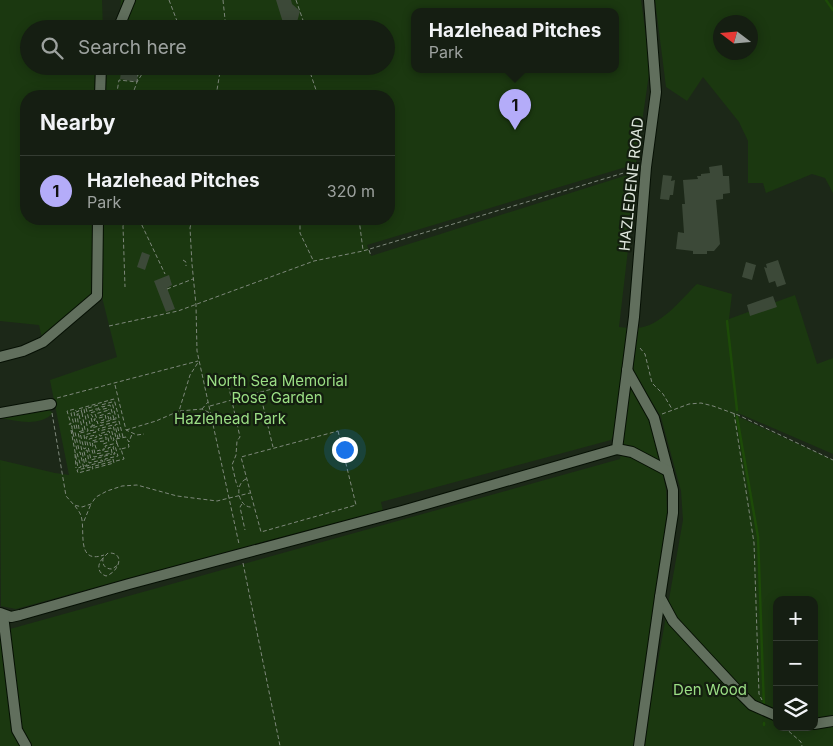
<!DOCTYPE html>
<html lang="en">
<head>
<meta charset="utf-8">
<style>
	:root { --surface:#151e12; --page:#222b20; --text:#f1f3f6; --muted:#9da29f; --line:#343c32; --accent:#b4acf9 }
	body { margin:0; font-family:Inter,sans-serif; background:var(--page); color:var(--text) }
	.controls { position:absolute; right:15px; bottom:15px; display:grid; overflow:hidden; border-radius:10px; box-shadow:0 2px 12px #0003 }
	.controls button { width:45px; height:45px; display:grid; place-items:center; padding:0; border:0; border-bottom:1px solid var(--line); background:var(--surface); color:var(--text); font:25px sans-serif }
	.compass { position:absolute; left:713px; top:15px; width:45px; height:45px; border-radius:50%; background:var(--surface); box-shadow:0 2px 12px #0003; rotate:286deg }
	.you { position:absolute; left:344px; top:449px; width:18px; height:18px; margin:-12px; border:4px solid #fff; border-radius:50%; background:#1a73e8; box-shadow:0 0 0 8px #1a73e833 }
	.badge { display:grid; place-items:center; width:32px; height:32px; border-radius:50%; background:var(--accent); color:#111; font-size:16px; font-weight:700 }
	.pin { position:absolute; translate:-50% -41px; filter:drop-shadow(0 1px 2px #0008) }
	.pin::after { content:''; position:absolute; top:26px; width:18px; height:15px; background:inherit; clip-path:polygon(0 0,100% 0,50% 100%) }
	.popup { position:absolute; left:411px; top:8px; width:208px; height:65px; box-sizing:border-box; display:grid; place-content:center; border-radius:10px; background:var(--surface); filter:drop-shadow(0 1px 4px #0005); font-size:16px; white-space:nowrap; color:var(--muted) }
	.popup b { font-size:19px; color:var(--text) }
	.popup::after { content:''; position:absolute; left:50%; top:100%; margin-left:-10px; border:10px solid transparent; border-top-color:var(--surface) }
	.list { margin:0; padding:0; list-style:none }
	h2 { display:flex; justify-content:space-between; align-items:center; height:65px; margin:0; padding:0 20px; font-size:21px }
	h2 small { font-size:16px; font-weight:400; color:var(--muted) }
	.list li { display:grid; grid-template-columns:32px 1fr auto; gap:15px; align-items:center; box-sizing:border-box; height:70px; padding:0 20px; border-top:1px solid var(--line) }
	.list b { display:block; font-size:19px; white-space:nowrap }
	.list p { margin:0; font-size:16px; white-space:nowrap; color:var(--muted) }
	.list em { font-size:16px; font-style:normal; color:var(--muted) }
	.icon { flex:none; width:28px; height:28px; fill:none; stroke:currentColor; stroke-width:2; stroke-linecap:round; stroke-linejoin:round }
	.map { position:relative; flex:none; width:833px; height:746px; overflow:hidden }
	.search { position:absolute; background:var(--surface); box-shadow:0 2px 12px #0003; left:20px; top:20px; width:375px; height:55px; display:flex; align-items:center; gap:12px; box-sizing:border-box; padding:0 18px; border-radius:28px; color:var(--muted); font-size:19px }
	.panel { position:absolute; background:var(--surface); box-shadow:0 2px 12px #0003; left:20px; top:90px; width:375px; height:135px; border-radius:20px }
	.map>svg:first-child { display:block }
</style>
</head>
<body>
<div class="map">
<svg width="833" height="746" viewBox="0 0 833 746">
	<rect width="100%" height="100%" fill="#1c2818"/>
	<g fill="#1b3810" fill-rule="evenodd">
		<path d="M0,0H102L103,29H29V66H386V29H111L120,13L121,0H641L650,67L636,164L367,245L371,256L637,172L619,327L629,328L615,433L611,440L381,502L383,511L259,543L16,609L1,606L0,460L55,473L69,475L50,380L117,357L102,297L93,293L42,338L39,325L0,321ZM415,11H615V69H415ZM26,96H389V219H26Z"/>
		<path d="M655,0H833V193L825,178L812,174L766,193L763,183H748V141L739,122L703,77L687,101L666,87ZM720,22H750V52H720Z"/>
		<path d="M697,284L732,294L729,319L795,295L817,364L833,358V454L738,413L739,417L833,460V746H643L683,520L681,491L661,417L631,368L636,328C661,327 680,300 697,284ZM777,600H814V727H777Z"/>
		<path d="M629,379L651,420L666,489L667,513L636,746H0V627L10,629L620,459Z"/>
		<path d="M44,406L53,413C40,427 17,421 0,418V414Z"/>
	</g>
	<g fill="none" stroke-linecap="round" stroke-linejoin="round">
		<g stroke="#1d4b08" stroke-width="2.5">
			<path d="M826,0L833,10"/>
			<path d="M727,321L737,410"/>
			<path d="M737,417L758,537L764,708"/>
			<path d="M764,725V723"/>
		</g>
	</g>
	<g fill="#3c4938">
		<path d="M276,0H291L292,4L300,11L297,22L299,29H285Z"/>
		<path d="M122,66H139L137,82L120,79Z"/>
		<path d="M722,165L723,176H729L730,193L723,194V199L716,200L720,244L714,251H707V254H693V251L676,249L678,232L684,233L682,204H685L683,180L698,179L697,176H701V174L710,173L709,167Z"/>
		<path d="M663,175L672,176L671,181L675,180L673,195H670L669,200L660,199Z"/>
		<path d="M142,252L150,255L145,270L137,267Z"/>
		<path d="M778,260L786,284L777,287L775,281L769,283L764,267L767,268L766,264Z"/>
		<path d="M746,262L756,265L752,280L742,277Z"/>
		<path d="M169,275L172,285L167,288L175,309L166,312L154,281Z"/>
		<path d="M773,296L777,307L750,316L747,305Z"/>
	</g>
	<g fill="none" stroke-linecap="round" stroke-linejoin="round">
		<defs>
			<g id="minor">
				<path d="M118,29L130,0"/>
				<path d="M100,96L101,66"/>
				<path d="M0,357L23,351L43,342L97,296L98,219"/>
				<path d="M627,370L654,418L673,490V513L660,597L673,621L737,690L752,705L777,716"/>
				<path d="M0,413L51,404"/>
				<path d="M617,449L632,452L668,471"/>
				<path d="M0,613L11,617L20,615L129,584L402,511L617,449L634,317L646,167L656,92L649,0"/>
				<path d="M3,615L17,730L26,746"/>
				<path d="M814,724L833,721"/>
				<path d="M639,746L660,597"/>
			</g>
		</defs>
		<use href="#minor" stroke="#061004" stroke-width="12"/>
		<g stroke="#7e887b" stroke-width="1" stroke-dasharray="4 2.5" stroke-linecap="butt">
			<path d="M169,0L177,21L176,29"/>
			<path d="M223,0L226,29"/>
			<path d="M296,0L306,29"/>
			<path d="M317,66L309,69L318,96"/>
			<path d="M133,94L117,92L119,80L137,82L139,66"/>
			<path d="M132,96L137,82L147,66"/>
			<path d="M216,96L221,66"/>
			<path d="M125,219L123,226L125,287"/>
			<path d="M139,219L165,274"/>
			<path d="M192,219L190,228L192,264L196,305L197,351L239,544"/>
			<path d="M300,219V233L313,260"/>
			<path d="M359,219L363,250"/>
			<path d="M369,250L371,256"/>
			<path d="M183,260L186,262V266"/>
			<path d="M167,289L193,279"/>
			<path d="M109,326L178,311L314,261L363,251L637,169"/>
			<path d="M640,348L645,354L652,383L663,394L672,409"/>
			<path d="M227,379L240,437L237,441L236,455L232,465L236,482L238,487"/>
			<path d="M115,385L126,430L137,435L144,434"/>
			<path d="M260,393L273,447"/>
			<path d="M57,398L198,361"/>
			<path d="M210,406L272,389"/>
			<path d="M86,408L90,424"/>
			<path d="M88,408L98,405L99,410L108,408L109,410"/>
			<path d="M202,409L208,402"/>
			<path d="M89,411L96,409"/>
			<path d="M180,411L202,409L210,413"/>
			<path d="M76,412L79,411L78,409L114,399L119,418L101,423L100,421L104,420L103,417L99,418V416L105,414L106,419H109L107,414L110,413L111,420"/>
			<path d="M52,413L66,496L74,505L82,507L91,504L96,497L107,491L122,486L137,485L177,496L217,501L250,493"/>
			<path d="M82,413L81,410L84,409L88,431L80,433L84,449L86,448L84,435L96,432L95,430L88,431"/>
			<path d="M82,413L85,430L78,432L85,466H87"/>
			<path d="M734,413L754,543L759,694L762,700"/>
			<path d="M79,414H77L79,429H77L74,412L71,413L75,429L72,430L73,433L75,432L79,450"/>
			<path d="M662,414L689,404L701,403L713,406L738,415L833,460"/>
			<path d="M79,415L83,431"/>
			<path d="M114,419L110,405L102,407L101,405L112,402L116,418"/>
			<path d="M98,424L97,421L95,422L94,419H97L95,414L109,410"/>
			<path d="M95,425L93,426L91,417H93L90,413L97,411V408"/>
			<path d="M93,426H91V428L119,421L123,437H120L117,424L115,425L118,438H116L113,425L98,429L99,431L111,428L114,440L112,441L109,431L99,434L100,436L107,434L109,442L103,444"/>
			<path d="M72,429V426H70L69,424H71L67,411L75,409L76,411"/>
			<path d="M71,430L78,468L81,467L77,453L80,452L84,469"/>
			<path d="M126,430L156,421L179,411L190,375L199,361"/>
			<path d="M338,431L356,505L261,532L241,457Z"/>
			<path d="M73,433L77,450"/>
			<path d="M116,439L126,437L129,442L132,434"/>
			<path d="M106,440V437L92,441L93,446L91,447L89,439L97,437L96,435L86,437L91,460L112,454"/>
			<path d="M104,441L94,442L97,451L100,450L101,453L95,454L94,449L92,450L94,457L112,453L111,447L108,448L109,451L103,452V449H106L105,446L117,443L116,440"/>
			<path d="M117,443L119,449H121"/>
			<path d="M75,454L76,468"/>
			<path d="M113,454H115L113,447L115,446L118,456L105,459V461L113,459L114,463L95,468V466L114,461"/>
			<path d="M116,461L124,459L121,449L129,447L128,442"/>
			<path d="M103,462L102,460L89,463L87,450L84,451L87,466L105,461"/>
			<path d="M91,467L77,470L78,473L93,469L92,467L94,466"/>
			<path d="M246,479C233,485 239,509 253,507"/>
			<path d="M242,504L240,507L245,530"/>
			<path d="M75,506C77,509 80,512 81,516C86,529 75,565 104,555"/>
			<path d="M84,521L91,504"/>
			<path d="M103,558C97,564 97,573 106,576C119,572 126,552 108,553L103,558C102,565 105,569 112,569L118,565"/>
			<path d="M243,563L280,746"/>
			<path d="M784,727L801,742L802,746"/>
		</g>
		<use href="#minor" stroke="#616f5d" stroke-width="10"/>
	</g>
	<g text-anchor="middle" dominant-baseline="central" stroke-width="4.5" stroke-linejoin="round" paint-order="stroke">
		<g font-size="15" fill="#dee6dc" stroke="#131e0f">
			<text transform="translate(631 184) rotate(-84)">HAZLEDENE ROAD</text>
		</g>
		<g font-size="15" fill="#9bde85" stroke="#131e0f">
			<text x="277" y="380">North Sea Memorial<tspan x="277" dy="17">Rose Garden</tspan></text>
			<text x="230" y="418">Hazlehead Park</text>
			<text x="710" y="689">Den Wood</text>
		</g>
	</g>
</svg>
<div class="controls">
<button>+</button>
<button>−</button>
<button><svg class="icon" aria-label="layers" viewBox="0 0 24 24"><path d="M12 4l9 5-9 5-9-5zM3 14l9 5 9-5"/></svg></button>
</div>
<svg class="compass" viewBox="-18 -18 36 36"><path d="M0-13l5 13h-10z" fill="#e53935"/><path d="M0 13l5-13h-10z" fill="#9da29f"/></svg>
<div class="you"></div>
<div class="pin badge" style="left:515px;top:130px">1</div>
<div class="popup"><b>Hazlehead Pitches</b>Park</div>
<div class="search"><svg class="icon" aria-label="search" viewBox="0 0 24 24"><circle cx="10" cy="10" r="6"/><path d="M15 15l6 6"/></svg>Search here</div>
<section class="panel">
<h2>Nearby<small></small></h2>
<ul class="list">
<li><span class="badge">1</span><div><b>Hazlehead Pitches</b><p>Park</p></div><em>320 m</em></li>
</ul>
</section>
</div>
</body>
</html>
